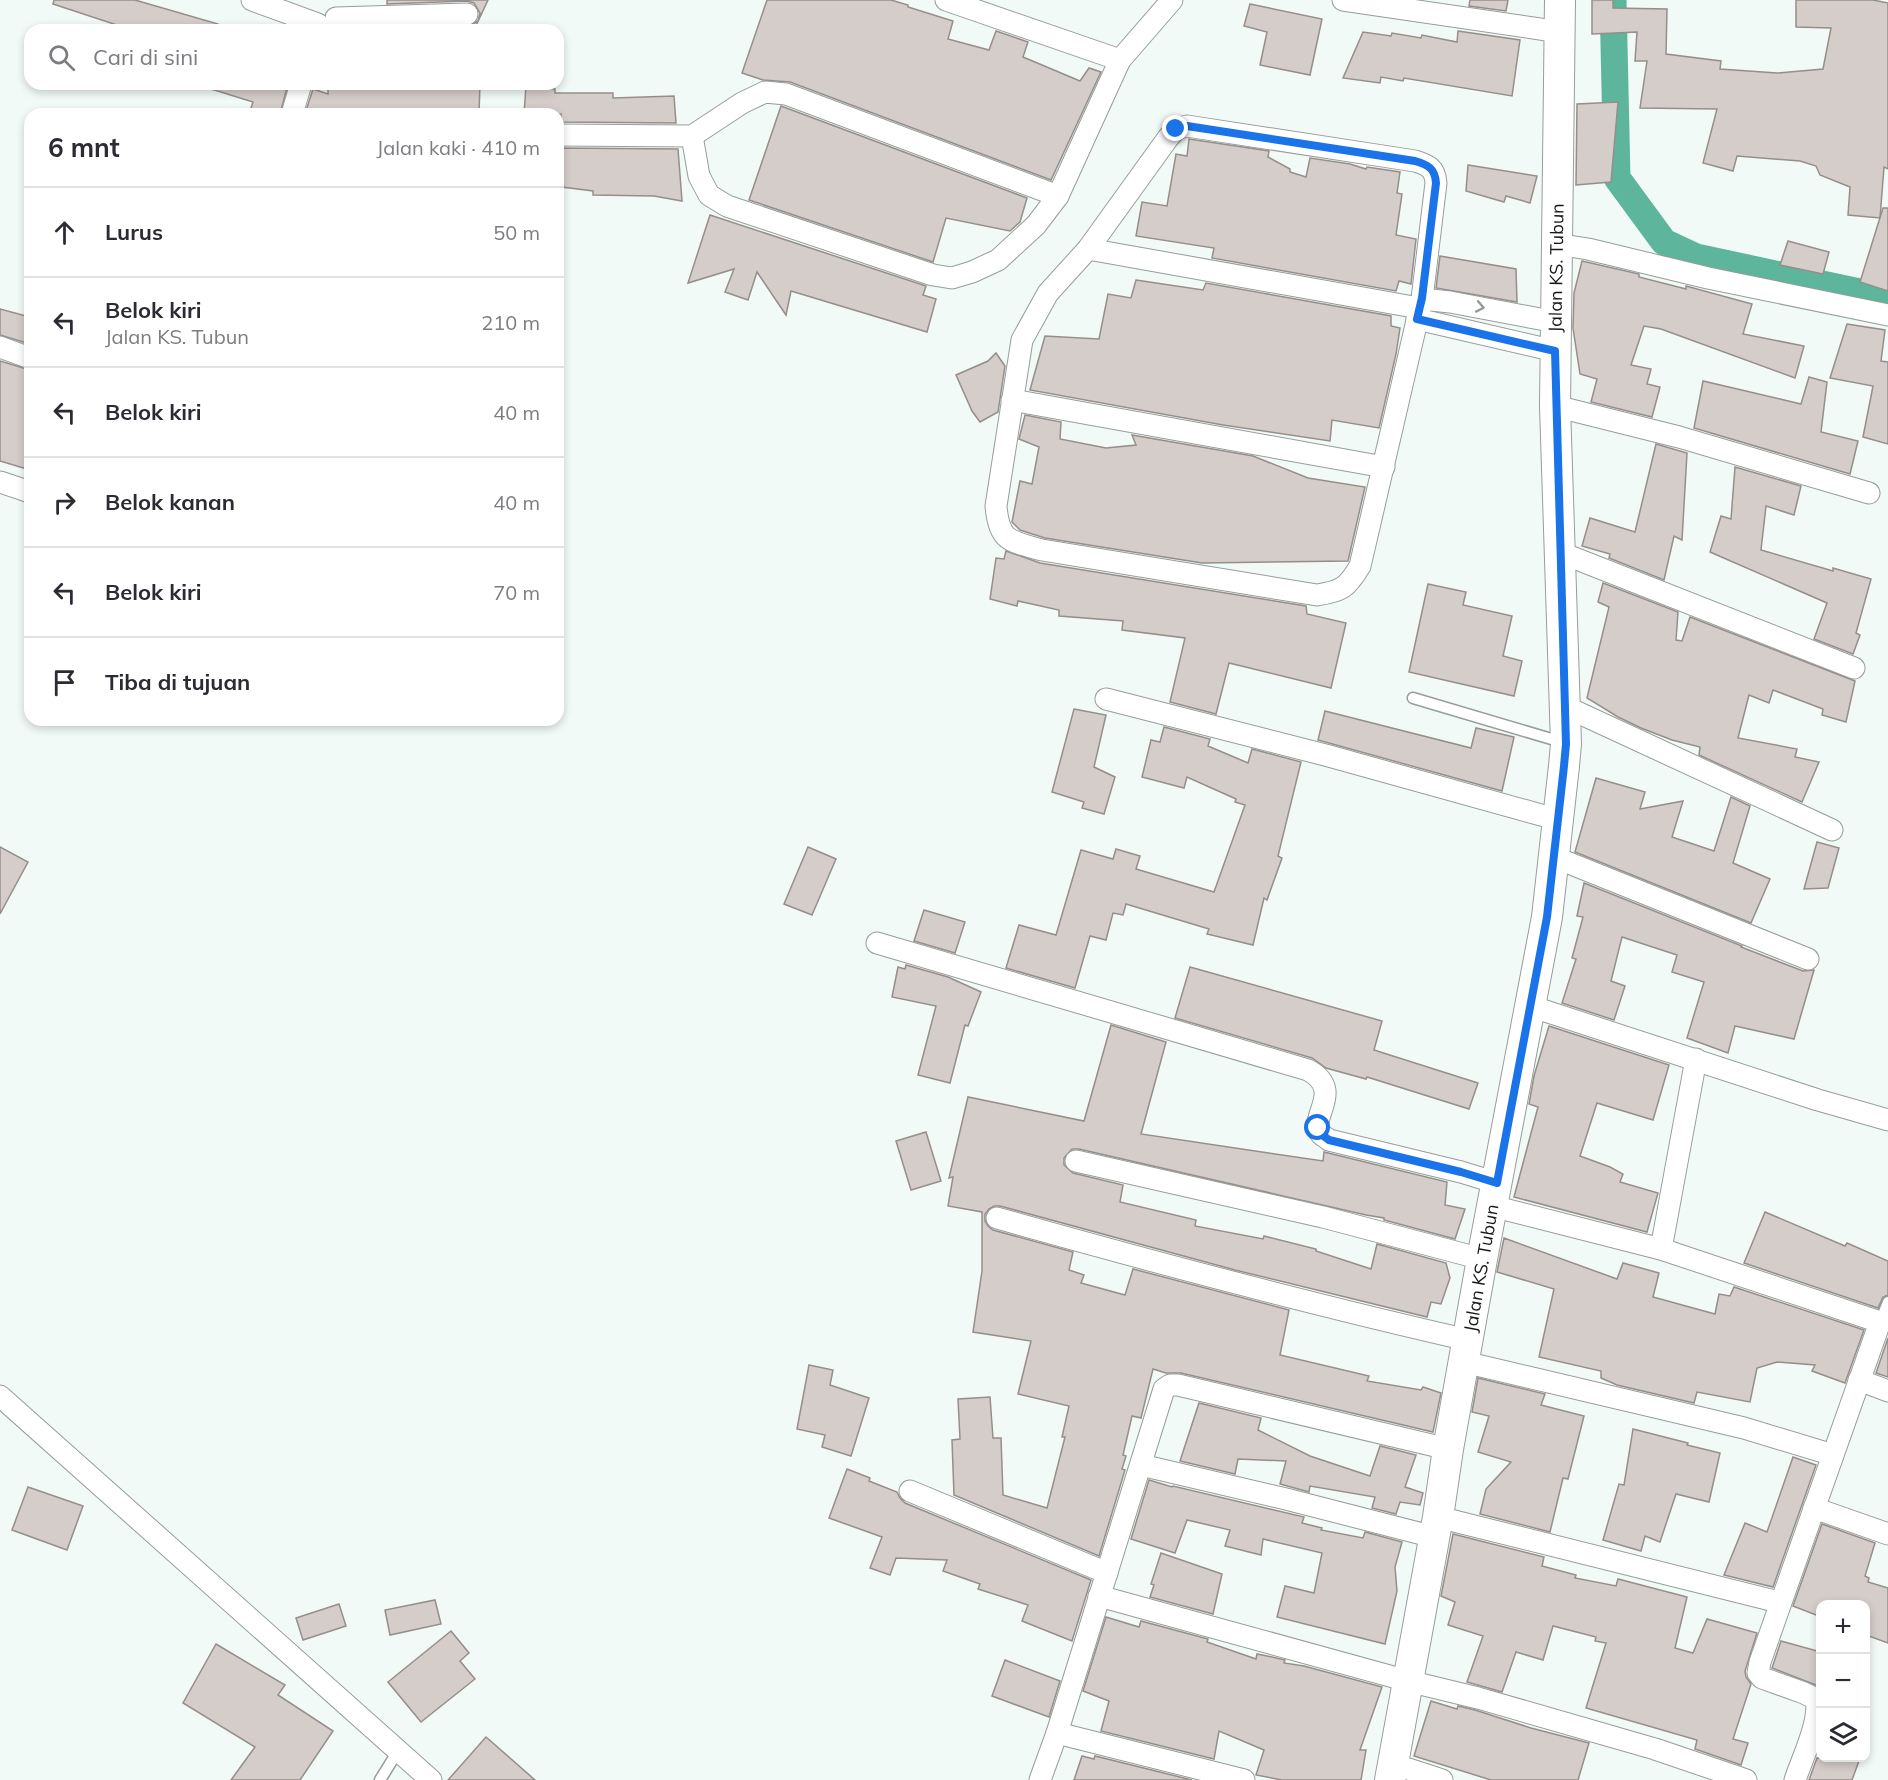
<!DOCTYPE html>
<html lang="id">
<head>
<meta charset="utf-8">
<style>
	:root { --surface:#fff; --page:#f2f2f3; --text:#2b2b33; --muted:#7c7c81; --line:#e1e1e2 }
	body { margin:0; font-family:Mulish,sans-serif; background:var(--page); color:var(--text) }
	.controls { position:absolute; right:18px; bottom:18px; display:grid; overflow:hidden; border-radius:12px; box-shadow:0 3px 9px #0003 }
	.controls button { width:54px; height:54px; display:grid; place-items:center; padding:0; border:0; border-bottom:2px solid var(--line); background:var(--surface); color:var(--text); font:30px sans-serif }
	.stop { position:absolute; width:18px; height:18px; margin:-14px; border:4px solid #1a73e8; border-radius:50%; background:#fff }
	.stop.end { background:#1a73e8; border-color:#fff; box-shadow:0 2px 6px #0008 }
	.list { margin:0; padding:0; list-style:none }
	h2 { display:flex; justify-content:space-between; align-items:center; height:78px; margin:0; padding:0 24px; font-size:26px }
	h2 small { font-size:20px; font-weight:400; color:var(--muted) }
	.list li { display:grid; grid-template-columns:39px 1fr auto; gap:18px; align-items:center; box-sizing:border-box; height:90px; padding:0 24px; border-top:2px solid var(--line) }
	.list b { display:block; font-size:22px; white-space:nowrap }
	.list p { margin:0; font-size:20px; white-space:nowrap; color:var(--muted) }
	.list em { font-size:20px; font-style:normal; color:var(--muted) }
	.icon { flex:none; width:33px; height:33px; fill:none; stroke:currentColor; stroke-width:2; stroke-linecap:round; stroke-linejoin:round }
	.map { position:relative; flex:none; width:1888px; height:1780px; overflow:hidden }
	.search { position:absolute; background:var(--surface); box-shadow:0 3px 9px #0003; left:24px; top:24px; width:540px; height:66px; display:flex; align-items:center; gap:15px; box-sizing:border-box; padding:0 21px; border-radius:18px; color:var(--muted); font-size:22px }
	.panel { position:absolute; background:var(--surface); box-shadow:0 3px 9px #0003; left:24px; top:108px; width:540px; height:618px; border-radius:18px }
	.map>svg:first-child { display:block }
</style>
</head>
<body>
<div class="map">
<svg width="1888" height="1780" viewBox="0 0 1888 1780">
	<rect width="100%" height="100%" fill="#f2faf7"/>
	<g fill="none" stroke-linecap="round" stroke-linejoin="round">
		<path stroke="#5db59b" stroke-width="27" d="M1613,0L1617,178L1664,242L1696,257L1888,298"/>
	</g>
	<g fill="#d5cdca" stroke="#958e8a" stroke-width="1.5">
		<path d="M54,0H135L218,24L217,30H132L53,4Z"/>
		<path d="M387,0H488L474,30H390L468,27L478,21L480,13L474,3L467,1L387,4Z"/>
		<path d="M767,0H891L908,5V7L953,21L948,39L989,50L996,31L1028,42L1023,57L1080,81L1089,68L1101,72L1051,180L790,82L763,80L742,73Z"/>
		<path d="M1470,0H1508L1506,11L1469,6Z"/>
		<path d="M1592,0H1613V8L1667,9L1666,54L1721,61L1720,69L1777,73L1823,69L1831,28L1796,27V0H1873L1888,3V169L1884,167L1880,218L1848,215L1850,187L1820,175L1816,166L1800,161L1737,156L1733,171L1703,163L1717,109L1640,108L1647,61H1635L1637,32L1592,34Z"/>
		<path d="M1250,4L1322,19L1310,75L1260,65L1267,32L1244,26Z"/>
		<path d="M1458,31L1520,40L1512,96L1404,78L1403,81L1381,77L1380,83L1343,78L1363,32L1391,36L1392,33L1421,38L1422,35L1457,42Z"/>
		<path d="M212,84H288L280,114H249L253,102L211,89Z"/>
		<path d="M328,84H480L479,114H305L313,89L328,94Z"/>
		<path d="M526,86L555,89V93H613V98L674,96L676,123L561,122V114H524Z"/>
		<path d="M1618,102L1611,182L1576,185L1577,104Z"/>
		<path d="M781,106L1027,198L1020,222L1010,231L946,218L933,262L749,200Z"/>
		<path d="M1189,139L1269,151L1268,157L1290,169V172L1306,177L1310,158L1350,164L1366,169L1367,167L1400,172L1397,193L1402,194L1396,235L1416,239L1411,284L1399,281L1396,291L1212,258L1214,248L1136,236L1142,202L1167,206L1176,154L1187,156Z"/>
		<path d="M562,148L678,149L682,201L654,196L593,195V191L562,187Z"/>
		<path d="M1468,165L1537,176L1530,203L1506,196L1504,202L1466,191Z"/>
		<path d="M1883,208H1888V291L1860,282Z"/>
		<path d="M710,215L926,286L923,295L936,299L927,332L791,291L786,315L757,272L748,300L725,292L734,269L688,283Z"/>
		<path d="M1788,241L1829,252L1823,274L1780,265Z"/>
		<path d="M1440,256L1516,269L1517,302L1436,288Z"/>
		<path d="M1582,261L1639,274V277L1686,289V286L1752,304L1743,334L1804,346L1795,378L1661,329L1644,326L1631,365L1651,369L1647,384L1660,387L1652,417L1591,402L1597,379L1580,374L1573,328L1574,293Z"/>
		<path d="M1136,280L1203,290L1206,283L1391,316V326L1400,328L1396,354L1379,428L1332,420L1330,441L1223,425L1030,390L1045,336L1099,339L1108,294L1131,298Z"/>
		<path d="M0,309L30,317V344L0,335Z"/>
		<path d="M1847,324L1885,330L1881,361L1888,362V444L1863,437L1873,386L1830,378Z"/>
		<path d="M996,353L1005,366L998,412L980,422L972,411L956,375L988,361Z"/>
		<path d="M0,361L30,370V470L0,461Z"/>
		<path d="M1809,377L1827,382L1821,432L1858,441L1850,474L1694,428L1703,381L1801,404Z"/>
		<path d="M1025,415L1061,422L1060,439L1106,448L1136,445L1132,435L1253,456L1308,478L1365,487L1348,561L1202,563L1045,538L1020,530L1012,522L1020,481L1032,484L1039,447L1019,439Z"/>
		<path d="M1656,444L1687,453L1682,540L1674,536L1664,580L1609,558L1610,554L1582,546L1590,518L1635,532Z"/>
		<path d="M1735,467L1801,486L1794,515L1766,506L1761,550L1833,571V568L1871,579L1856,633L1860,635L1853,654L1814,639L1827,603L1710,552L1721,516L1731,519Z"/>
		<path d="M1006,551L1040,563L1306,606L1307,614L1346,623L1331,688L1229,663L1216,714L1170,702L1185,638L1122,630L1123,621L1059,616V610L1018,601L1017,606L990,599L996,558L1004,559Z"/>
		<path d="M1603,583L1678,612L1676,640L1682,641L1690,617L1855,681L1846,722L1822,715L1823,709L1773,690L1769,703L1749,695L1738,738L1797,749L1795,757L1819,762L1802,802L1699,755L1700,747L1672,740L1641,728L1618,717L1587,698L1609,607L1598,602Z"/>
		<path d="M1428,584L1466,592L1463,605L1512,616L1503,656L1522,661L1514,696L1409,672Z"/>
		<path d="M1074,709L1106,715L1094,767L1115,777L1104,814L1082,808L1084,802L1052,792Z"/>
		<path d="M1325,711L1471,748L1476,728L1514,737L1502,791L1318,740Z"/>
		<path d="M1164,727L1210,739L1208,746L1248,763L1252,749L1301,762L1278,856L1282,858L1267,900L1264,898L1253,945L1207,934L1209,929L1126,904L1123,915L1113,913L1106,940L1090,936L1075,988L1006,968L1019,925L1056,935L1081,850L1113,859L1116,849L1140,856L1136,869L1214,892L1245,805L1235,802L1236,799L1187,777L1184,788L1142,777L1151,740L1160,742Z"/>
		<path d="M1596,778L1645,792L1640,809L1683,801L1672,837L1714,851L1731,797L1750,806L1733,863L1770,879L1751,923L1575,852Z"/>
		<path d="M1817,842L1839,848L1828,888L1804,889Z"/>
		<path d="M0,847L28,862L0,914Z"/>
		<path d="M808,847L836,859L812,915L784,904Z"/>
		<path d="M1584,883L1742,946L1741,947L1803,971L1814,970L1794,1039L1735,1026L1728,1053L1687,1038L1704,982L1672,972L1677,955L1622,937L1611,981L1625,986L1614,1020L1562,1003L1576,959L1572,958L1583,917L1577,916Z"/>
		<path d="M924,910L965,922L955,953L914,941Z"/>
		<path d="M906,965L948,977L981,992L968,1026L965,1025L950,1083L918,1075L936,1006L892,997L898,967L905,969Z"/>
		<path d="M1190,967L1382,1021L1374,1050L1478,1083L1469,1109L1367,1077L1366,1079L1326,1068L1312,1058L1175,1018Z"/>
		<path d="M1111,1025L1166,1042L1141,1134L1323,1161L1324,1152L1447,1182L1445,1205L1465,1209L1455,1239L1384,1220V1218L1366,1215L1079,1149H1072L1064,1158V1165L1073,1173L1123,1185L1120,1202L1196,1220L1195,1226L1263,1239L1264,1236L1316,1249V1251L1371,1269L1377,1244L1446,1263L1450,1278L1441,1304L1431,1302L1427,1317L1235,1270L1000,1206H994L989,1209L985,1214V1221L988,1226L993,1230L1073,1252L1069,1270L1084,1275L1081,1283L1125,1295L1133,1269L1289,1310L1280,1355L1369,1376L1367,1381L1421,1390L1423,1387L1441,1393L1433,1432L1181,1373H1166L1153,1369L1141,1418L1132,1416L1123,1455L1126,1456L1122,1469L1125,1470L1099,1556L954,1495L952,1440L960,1439L958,1399L990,1397L993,1438H1001L1003,1495L1047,1508L1065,1437H1062L1069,1406L1018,1394L1031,1341L973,1332L982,1271V1212L948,1206L953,1177L949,1178L968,1097L1084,1121Z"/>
		<path d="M1549,1026L1669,1065L1653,1120L1597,1103L1580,1156L1610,1167L1623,1174L1620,1182L1658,1193L1647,1232L1514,1197L1538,1107L1529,1104L1534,1076Z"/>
		<path d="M926,1132L941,1181L911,1190L896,1141Z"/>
		<path d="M1765,1212L1845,1246L1847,1243L1888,1261V1295L1883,1297L1878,1308L1744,1263Z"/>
		<path d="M1504,1238L1617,1279L1623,1263L1659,1273L1653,1297L1715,1314L1719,1294L1730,1296L1734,1287L1864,1330L1845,1383L1812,1371L1815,1365L1777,1362L1757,1368L1750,1402L1697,1392L1694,1403L1617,1385L1601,1378V1371L1539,1357L1554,1289L1497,1272Z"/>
		<path d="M1888,1338V1377L1876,1373Z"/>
		<path d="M809,1365L833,1370L830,1385L869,1398L851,1456L822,1447L825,1435L797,1429Z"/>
		<path d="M1478,1378L1545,1394L1541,1405L1584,1416L1568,1479L1563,1478L1550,1532L1480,1514L1486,1489L1511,1462L1478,1452L1489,1416L1472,1412Z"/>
		<path d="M1199,1403L1261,1418L1258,1430L1310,1456L1370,1476L1380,1446L1416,1455L1405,1487L1423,1493L1420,1505L1400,1502L1396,1514L1372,1508L1375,1497L1310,1486L1309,1492L1280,1484L1286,1461L1238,1459L1235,1474L1180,1461Z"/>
		<path d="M1633,1429L1688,1443L1687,1445L1720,1453L1709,1502L1676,1494L1660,1542L1645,1536L1641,1551L1603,1540L1619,1484L1624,1485Z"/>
		<path d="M1793,1457L1816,1465L1773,1587L1724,1575L1745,1523L1767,1532Z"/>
		<path d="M847,1469L870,1478L869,1481L897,1492L900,1498L905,1503L1091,1580L1072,1641L1022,1621L1028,1605L978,1589L980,1584L943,1571L947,1560L896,1558L890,1575L870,1568L882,1537L829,1518Z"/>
		<path d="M1149,1480L1172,1487L1173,1486L1304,1517L1302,1523L1322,1528L1321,1530L1363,1538L1365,1532L1402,1542L1395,1567L1397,1591L1385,1644L1277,1617L1285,1586L1314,1593L1322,1553L1263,1539L1261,1555L1225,1546L1230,1530L1187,1520L1175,1553L1131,1539Z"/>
		<path d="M28,1487L83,1506L67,1550L12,1530Z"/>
		<path d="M1822,1524L1875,1543L1865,1576L1869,1578L1868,1582L1888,1588V1643L1866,1635V1605H1821V1617L1793,1606Z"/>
		<path d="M1453,1534L1544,1557L1542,1566L1576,1575L1575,1578L1616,1586L1618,1579L1687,1597L1675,1648L1693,1653L1707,1619L1757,1633L1745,1671L1746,1677L1751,1684L1733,1739L1748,1743L1741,1765L1695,1749L1697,1740L1586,1708L1606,1643L1595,1641L1596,1637L1553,1626L1543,1660L1516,1652L1502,1692L1467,1682L1483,1636L1448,1625L1455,1602L1441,1596Z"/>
		<path d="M1161,1553L1222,1574L1213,1614L1150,1597L1154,1585L1151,1584Z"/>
		<path d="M435,1600L441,1624L390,1635L385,1610Z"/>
		<path d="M339,1604L346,1626L303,1640L296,1618Z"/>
		<path d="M1106,1617L1139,1627L1141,1621L1208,1639L1207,1642L1256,1659L1257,1654L1272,1657L1285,1660L1284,1663L1304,1666L1382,1687L1360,1750H1366L1361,1780H1282L1256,1775L1264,1750L1219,1731L1214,1759L1101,1731L1109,1701L1083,1691Z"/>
		<path d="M451,1631L469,1653L460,1661L475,1679L421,1722L388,1682Z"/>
		<path d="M1781,1641L1821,1652V1687L1772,1668Z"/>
		<path d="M216,1644L285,1685L278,1695L333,1731L300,1780H231L255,1747L183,1703Z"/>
		<path d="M1005,1660L1060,1681L1049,1717L992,1696Z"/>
		<path d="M1431,1701L1457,1709L1458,1706L1475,1710L1531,1728L1589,1743L1578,1780H1491L1414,1756Z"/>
		<path d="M486,1737L535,1780H448Z"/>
		<path d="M1082,1756L1094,1759L1095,1756L1192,1780H1074Z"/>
		<path d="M1817,1758H1860L1852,1780H1809Z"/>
	</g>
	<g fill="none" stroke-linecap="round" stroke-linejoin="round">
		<defs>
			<g id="lane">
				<path d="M1413,698L1565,743"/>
				<path d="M1880,1322L1888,1302"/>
				<path d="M380,1780L398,1751"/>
			</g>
			<g id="street">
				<path d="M252,0L318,24"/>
				<path d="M946,0L1120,60"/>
				<path d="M1343,0L1560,32"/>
				<path d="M336,18L467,14"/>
				<path d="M292,114L301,84"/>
				<path d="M1187,126L1415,161C1428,165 1435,168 1436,183L1422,299L1360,566C1347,588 1342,591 1317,595L1042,550C1010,541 999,542 996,506L1022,340L1048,293L1088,249L1168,138L1176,129Z"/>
				<path d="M558,135L692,136L742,103L765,92L786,94L1058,196"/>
				<path d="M692,136L699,176L709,195L727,206L933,275L952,278L972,272L998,260L1036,225L1058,196L1120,60L1172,0"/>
				<path d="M1556,244L1588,249L1708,278L1888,315"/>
				<path d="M1088,249L1419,308"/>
				<path d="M1422,299L1450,302L1556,322"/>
				<path d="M1417,319L1555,351"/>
				<path d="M0,347L30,358"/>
				<path d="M1012,400L1384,467"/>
				<path d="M1555,406L1679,437L1869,493"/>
				<path d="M0,482L30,492"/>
				<path d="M1559,552L1854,668"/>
				<path d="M1106,699L1329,756L1559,820"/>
				<path d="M1564,706L1832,830"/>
				<path d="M1554,857L1808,959"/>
				<path d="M877,943L1308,1070C1346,1091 1307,1118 1321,1134C1324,1137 1327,1138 1329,1140L1461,1172L1497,1183"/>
				<path d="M1530,1006L1818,1100L1888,1120"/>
				<path d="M1076,1161L1323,1217L1482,1259"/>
				<path d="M1492,1206L1661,1249L1880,1322L1760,1662L1758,1673L1762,1678L1804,1693L1816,1699C1821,1720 1802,1759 1795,1780"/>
				<path d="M997,1218C1153,1262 1310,1304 1468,1340"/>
				<path d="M1661,1249L1696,1059"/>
				<path d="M1464,1362L1744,1428L1833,1455"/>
				<path d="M1859,1380L1888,1391"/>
				<path d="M0,1396L431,1780"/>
				<path d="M1141,1465L1286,1499L1434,1537"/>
				<path d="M910,1491L1107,1573"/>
				<path d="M1814,1508L1888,1534"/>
				<path d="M1438,1517L1779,1602"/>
				<path d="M1099,1596L1408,1681L1478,1698L1655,1749L1746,1780"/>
				<path d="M1393,1764L1442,1780"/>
				<path d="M1040,1780L1057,1733"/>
				<path d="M1244,1780L1057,1733L1164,1389L1170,1385H1178L1448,1449"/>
			</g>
			<path id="secondary" d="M1390,1780L1438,1517L1448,1449L1482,1259L1547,917L1564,766L1566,744L1555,406L1560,0"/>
		</defs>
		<use href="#lane" stroke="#969d9b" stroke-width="13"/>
		<use href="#street" stroke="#969d9b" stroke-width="23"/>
		<use href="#secondary" stroke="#969d9b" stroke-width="32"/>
		<use href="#lane" stroke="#fff" stroke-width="10"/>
		<use href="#street" stroke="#fff" stroke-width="21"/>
		<use href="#secondary" stroke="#fff" stroke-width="30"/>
	</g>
	<defs><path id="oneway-chevron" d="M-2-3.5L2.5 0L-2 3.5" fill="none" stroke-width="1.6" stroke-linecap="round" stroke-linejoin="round" transform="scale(1.5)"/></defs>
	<use stroke="#969897" href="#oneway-chevron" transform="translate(1480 307) rotate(11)"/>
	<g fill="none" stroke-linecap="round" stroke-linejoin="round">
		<path stroke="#1a73e8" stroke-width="8" d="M1176,129L1187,126L1415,161C1428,165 1435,168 1436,183L1422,298L1417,319L1555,351L1566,744L1564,766L1547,917L1497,1183L1461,1172L1329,1140L1321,1134L1318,1128"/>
	</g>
	<g text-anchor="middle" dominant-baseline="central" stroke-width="6" stroke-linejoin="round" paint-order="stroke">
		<g font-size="18" fill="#161918" stroke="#fff">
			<text transform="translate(1556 268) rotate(-89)">Jalan KS. Tubun</text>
			<text transform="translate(1481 1268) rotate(-80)">Jalan KS. Tubun</text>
		</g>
	</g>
</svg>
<div class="controls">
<button>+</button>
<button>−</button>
<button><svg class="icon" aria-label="layers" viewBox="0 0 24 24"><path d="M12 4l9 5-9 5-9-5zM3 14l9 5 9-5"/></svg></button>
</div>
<div class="stop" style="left:1318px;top:1128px"></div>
<div class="stop end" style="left:1176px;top:129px"></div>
<div class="search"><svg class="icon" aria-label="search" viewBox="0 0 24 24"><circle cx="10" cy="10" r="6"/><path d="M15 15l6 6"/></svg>Cari di sini</div>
<section class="panel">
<h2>6 mnt<small>Jalan kaki · 410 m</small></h2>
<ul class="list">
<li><svg class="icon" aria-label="ahead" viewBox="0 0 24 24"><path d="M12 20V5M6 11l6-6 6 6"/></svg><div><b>Lurus</b></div><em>50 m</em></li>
<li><svg class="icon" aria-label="left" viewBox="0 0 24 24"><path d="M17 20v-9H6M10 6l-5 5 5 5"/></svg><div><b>Belok kiri</b><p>Jalan KS. Tubun</p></div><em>210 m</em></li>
<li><svg class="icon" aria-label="left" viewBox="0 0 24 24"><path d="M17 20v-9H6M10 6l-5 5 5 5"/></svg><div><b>Belok kiri</b></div><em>40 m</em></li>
<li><svg class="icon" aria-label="right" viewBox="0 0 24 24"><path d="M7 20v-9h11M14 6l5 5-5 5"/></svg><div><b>Belok kanan</b></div><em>40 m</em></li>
<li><svg class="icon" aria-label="left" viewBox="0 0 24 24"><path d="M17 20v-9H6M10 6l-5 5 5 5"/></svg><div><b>Belok kiri</b></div><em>70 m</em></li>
<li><svg class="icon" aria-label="arrive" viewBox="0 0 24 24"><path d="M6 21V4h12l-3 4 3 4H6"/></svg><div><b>Tiba di tujuan</b></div></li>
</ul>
</section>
</div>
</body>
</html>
